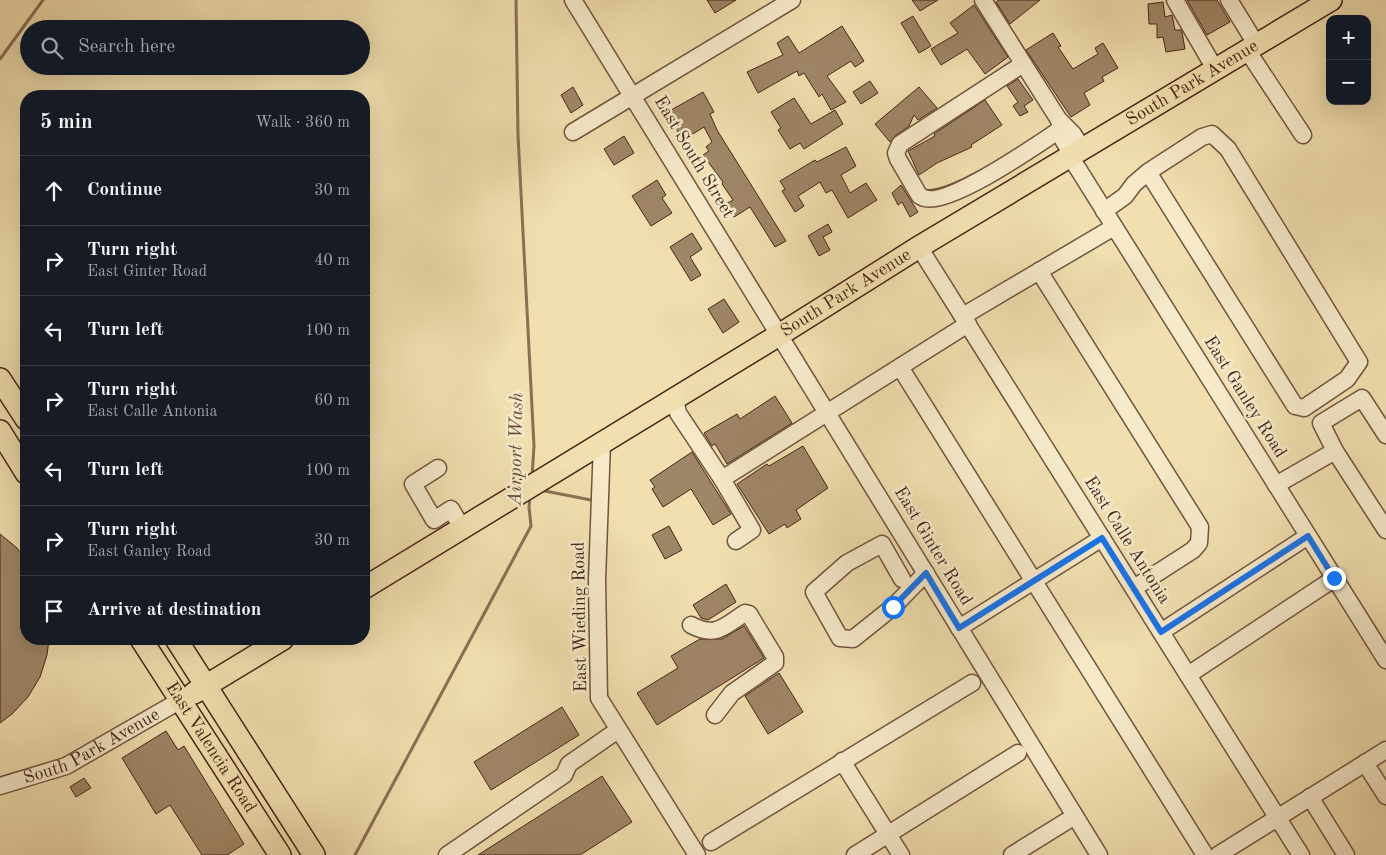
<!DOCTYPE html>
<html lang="en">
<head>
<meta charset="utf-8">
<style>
	:root { --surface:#171b24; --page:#242831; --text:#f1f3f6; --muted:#9ea1a6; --line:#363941 }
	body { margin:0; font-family:"Old Standard TT",serif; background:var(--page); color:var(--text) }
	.controls { position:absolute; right:15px; top:15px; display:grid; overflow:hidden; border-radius:10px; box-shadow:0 5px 20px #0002 }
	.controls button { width:45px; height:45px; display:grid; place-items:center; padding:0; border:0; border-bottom:1px solid var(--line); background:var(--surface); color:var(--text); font:25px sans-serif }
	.stop { position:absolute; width:15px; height:15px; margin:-11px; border:4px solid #1a73e8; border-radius:50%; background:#fff }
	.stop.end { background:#1a73e8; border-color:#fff; box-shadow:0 1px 5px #0008 }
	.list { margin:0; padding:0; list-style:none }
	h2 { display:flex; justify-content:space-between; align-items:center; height:65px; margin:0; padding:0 20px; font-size:21px }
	h2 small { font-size:16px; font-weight:400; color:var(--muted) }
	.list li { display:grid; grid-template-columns:32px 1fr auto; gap:15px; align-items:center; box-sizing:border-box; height:70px; padding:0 20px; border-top:1px solid var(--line) }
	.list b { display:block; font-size:19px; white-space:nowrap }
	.list p { margin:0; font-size:16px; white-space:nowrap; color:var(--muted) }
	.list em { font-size:16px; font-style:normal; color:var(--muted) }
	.icon { flex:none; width:28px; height:28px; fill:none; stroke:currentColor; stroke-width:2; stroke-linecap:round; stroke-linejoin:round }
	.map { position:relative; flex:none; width:1386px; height:855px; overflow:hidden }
	.search { position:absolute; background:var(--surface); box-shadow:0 5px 20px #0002; left:20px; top:20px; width:350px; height:55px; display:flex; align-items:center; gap:12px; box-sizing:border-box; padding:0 18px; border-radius:28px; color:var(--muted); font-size:19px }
	.panel { position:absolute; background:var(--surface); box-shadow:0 5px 20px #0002; left:20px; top:90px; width:350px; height:555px; border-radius:20px }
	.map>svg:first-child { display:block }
</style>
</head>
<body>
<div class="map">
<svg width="1386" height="855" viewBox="0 0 1386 855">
	<rect width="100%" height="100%" fill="#f1dfaf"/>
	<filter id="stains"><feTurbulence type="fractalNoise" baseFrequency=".004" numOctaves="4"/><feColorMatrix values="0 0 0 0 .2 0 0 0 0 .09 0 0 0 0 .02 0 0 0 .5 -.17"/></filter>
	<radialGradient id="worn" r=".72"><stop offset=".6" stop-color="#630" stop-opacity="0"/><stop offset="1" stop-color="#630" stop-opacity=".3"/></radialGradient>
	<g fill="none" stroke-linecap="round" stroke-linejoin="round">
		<g stroke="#8a6f54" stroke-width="3">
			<path d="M516,0L518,135L534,446L532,477"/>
			<path d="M0,59L43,0"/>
			<path d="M540,490L591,500"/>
			<path d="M355,855L531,526L529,507L530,495"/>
		</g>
	</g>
	<g fill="#9f8667" stroke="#462518">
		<path d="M707,0H736L715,13Z"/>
		<path d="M912,0H938L920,11Z"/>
		<path d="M999,0H1040L1010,24L996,2Z"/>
		<path d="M1187,0H1217L1230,22L1207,35Z"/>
		<path d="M1163,2L1165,17L1172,15L1175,30H1181L1182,32L1185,49L1166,52L1163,37L1157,38V24H1149L1148,4Z"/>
		<path d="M974,5L1008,57L985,74L967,49L941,65L931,49L958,33L950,23Z"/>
		<path d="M913,16L931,46L919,53L901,23Z"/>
		<path d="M842,26L864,61L855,67L851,61L827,76L846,102L831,110L822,94L819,97L804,73L799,76L797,71L758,93L747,72L783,55L777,43L788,36L799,53Z"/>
		<path d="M1053,33L1061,46L1058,47L1073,69L1098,54L1095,48L1103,43L1118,68L1102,77L1104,81L1084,93L1090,105L1071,117L1026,50Z"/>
		<path d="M1018,79L1033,100L1024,106L1028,112L1020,116L1013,106L1018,102L1007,86Z"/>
		<path d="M870,81L878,93L861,104L853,92Z"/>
		<path d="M573,87L583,105L571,113L561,95Z"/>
		<path d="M919,87L937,108L918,120L914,115L909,126L895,136L890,142L875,124Z"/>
		<path d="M703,92L714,112L710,114L717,130L786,241L775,247L750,207L734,217L726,204L733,200L722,184L723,182L703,155L709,151L706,147L712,142L704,127L683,140L666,113Z"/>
		<path d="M794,98L811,124L835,110L843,124L804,149L800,143L790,149L778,130L781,128L771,112Z"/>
		<path d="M985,100L1002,125L971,145L972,147L937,163L919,175L908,151L935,136L934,134Z"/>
		<path d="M624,136L634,153L614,165L604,149Z"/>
		<path d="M846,147L856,166L841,175L850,193L866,183L877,200L848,218L832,190L826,193L820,182L798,196L804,206L795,212L782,191L785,189L780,181L815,160L817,162Z"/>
		<path d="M657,180L666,195L662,198L672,213L651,226L632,196Z"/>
		<path d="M901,185L918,212L910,217L902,202L898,205L892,193Z"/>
		<path d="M828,224L832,232L823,237L830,250L819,256L808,236Z"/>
		<path d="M692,233L702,249L690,257L701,275L691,281L670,247Z"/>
		<path d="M724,299L739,322L723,333L708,309Z"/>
		<path d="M775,396L792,423L727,464L715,444L712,446L704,433L737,414L740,419Z"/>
		<path d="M803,446L828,488L796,510L801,519L787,528L785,524L769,534L737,484L767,464L769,466Z"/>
		<path d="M692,452L731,514L713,525L691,489L663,507L652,489L655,487L650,480Z"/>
		<path d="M669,526L682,550L665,559L652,535Z"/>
		<path d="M0,534L17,548L26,560V639H49L47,655L40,677L28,697L12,714L0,723Z"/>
		<path d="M726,584L736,602L708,620L701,618L693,605Z"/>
		<path d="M744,626L764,658L657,725L637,693L678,668L671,656L700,639H722Z"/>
		<path d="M779,673L803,712L768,734L745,696Z"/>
		<path d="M562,707L579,735L491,790L474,762Z"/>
		<path d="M166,731L178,750L184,746L244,844L227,855H202L170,805L156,814L122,758Z"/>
		<path d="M602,776L632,822L580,855H478Z"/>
		<path d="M84,778L91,788L76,797L70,787Z"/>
	</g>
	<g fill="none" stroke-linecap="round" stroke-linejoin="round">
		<defs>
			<g id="minor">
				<path d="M573,0L1099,855"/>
				<path d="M983,0L1059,120"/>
				<path d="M1175,0L1215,69"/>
				<path d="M1229,0L1256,44"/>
				<path d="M1247,50L1303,135"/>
				<path d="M1023,64L900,144L896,153L898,159L919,195C939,215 1039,143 1061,129"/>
				<path d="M573,132L792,0"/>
				<path d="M1072,154L1063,140L1059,120L1073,134L1082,148"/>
				<path d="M1070,156L1386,660"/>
				<path d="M1104,211L1125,196L1134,184L1148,172L1202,137L1212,134L1228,149L1359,362L1347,379L1304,408L1295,406L1148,172"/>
				<path d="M919,247L1301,855"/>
				<path d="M1039,271L1200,527L1199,543L1193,550L1134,588"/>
				<path d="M963,316L1114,227"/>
				<path d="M900,367L1205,855"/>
				<path d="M675,398L678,413L722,479"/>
				<path d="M1386,435L1362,398L1321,423L1335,451L1386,530"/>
				<path d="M602,442L597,580L599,698L697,855"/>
				<path d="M438,468L413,484L434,520L451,509L462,528"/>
				<path d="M1276,485L1335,451"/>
				<path d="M736,541L752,530L722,479L968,324"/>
				<path d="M902,579L882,544L847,563L814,592L840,638L853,639L893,607L926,573"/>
				<path d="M691,625C716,638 723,627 745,613L749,614L775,657V663L732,693L715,715"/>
				<path d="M959,628L1102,538"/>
				<path d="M1161,632L1308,536"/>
				<path d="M1188,675L1335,578"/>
				<path d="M842,761L901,855"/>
				<path d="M1365,763L1386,796"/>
				<path id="s1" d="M0,786L66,766L181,700"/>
				<path d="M1310,797L1346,855"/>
				<path d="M711,842L972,683"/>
				<path d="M447,855L564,775L569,764L618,730"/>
				<path d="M855,855L1018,753"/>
				<path d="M1012,855L1075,816"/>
				<path d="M1218,855L1386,750"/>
			</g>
			<g id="major">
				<path d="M0,379L26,419"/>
				<path d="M0,431L26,473"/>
				<path id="s2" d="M364,588L779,335L919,247L1331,0"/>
				<path id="s3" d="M141,639L280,855"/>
				<path d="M176,639L314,855"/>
				<path d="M194,693L283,639"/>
			</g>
		</defs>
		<use href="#minor" stroke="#71543e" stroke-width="19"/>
		<use href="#major" stroke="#462518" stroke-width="24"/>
		<use href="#minor" stroke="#f6eacb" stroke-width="16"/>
		<use href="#major" stroke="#f1dfaf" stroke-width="21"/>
	</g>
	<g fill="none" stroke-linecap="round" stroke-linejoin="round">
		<path stroke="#1a73e8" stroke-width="6" d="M893,607L926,573L959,628L1102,538L1161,632L1308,536L1334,578"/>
	</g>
	<g text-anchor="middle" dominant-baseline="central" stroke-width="5" stroke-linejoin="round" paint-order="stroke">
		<g font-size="18" fill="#462518" stroke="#f6eacb">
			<text stroke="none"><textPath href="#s2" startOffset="970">South Park Avenue</textPath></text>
			<text transform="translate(694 157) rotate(59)">East South Street</text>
			<text stroke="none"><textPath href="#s2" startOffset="565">South Park Avenue</textPath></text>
			<text transform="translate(1245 397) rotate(58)">East Ganley Road</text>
			<text transform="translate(1127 540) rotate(58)">East Calle Antonia</text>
			<text transform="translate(933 546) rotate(59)">East Ginter Road</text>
			<text transform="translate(580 617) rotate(-91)">East Wieding Road</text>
			<text stroke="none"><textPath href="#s1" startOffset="100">South Park Avenue</textPath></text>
			<text stroke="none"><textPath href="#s3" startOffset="129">East Valencia Road</textPath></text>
		</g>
		<g font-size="19" font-style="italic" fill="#684a36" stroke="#f6eacb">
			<text transform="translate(517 449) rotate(-89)">Airport Wash</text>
		</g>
	</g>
	<rect width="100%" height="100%" filter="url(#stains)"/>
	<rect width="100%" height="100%" fill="url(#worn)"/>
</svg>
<div class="controls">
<button>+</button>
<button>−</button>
</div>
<div class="stop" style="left:893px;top:607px"></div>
<div class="stop end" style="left:1334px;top:578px"></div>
<div class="search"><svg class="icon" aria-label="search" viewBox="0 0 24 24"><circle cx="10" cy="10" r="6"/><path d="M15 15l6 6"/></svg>Search here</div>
<section class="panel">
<h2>5 min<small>Walk · 360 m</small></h2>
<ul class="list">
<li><svg class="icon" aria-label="ahead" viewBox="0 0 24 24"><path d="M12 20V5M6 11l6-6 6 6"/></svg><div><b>Continue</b></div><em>30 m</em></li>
<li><svg class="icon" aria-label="right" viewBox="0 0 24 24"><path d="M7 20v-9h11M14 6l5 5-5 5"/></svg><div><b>Turn right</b><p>East Ginter Road</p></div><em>40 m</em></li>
<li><svg class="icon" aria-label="left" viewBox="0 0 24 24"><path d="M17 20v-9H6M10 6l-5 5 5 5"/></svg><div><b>Turn left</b></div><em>100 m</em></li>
<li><svg class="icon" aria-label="right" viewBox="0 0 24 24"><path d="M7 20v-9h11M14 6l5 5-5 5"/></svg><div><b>Turn right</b><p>East Calle Antonia</p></div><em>60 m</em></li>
<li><svg class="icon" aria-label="left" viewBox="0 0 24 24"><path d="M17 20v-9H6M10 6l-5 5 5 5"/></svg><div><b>Turn left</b></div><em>100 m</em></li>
<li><svg class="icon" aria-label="right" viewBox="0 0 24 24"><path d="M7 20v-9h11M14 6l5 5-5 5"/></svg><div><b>Turn right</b><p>East Ganley Road</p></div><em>30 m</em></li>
<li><svg class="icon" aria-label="arrive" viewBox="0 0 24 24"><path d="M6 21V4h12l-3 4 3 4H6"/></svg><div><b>Arrive at destination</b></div></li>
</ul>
</section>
</div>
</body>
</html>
